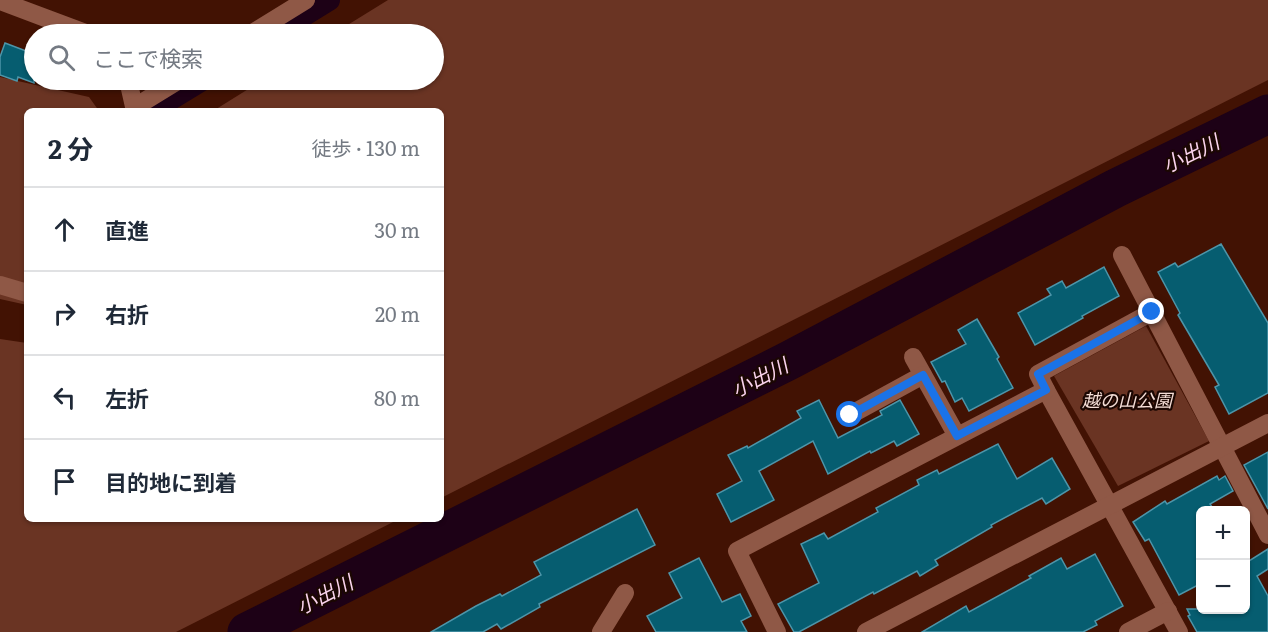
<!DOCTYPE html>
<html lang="ja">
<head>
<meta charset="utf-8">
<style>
	:root { --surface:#fff; --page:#f6f6f7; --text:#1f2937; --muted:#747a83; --line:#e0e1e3 }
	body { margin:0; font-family:Literata,"Noto Sans JP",serif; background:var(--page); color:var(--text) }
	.controls { position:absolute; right:18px; bottom:18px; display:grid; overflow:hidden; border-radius:9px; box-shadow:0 2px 4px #0004 }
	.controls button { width:54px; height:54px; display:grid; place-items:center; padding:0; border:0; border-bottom:2px solid var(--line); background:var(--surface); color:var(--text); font:30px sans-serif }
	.stop { position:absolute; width:18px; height:18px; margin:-14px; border:4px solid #1a73e8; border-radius:50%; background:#fff }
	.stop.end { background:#1a73e8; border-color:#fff; box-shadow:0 2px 6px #0008 }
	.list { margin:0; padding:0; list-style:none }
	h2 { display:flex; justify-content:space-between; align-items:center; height:78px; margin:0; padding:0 24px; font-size:26px }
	h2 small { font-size:20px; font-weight:400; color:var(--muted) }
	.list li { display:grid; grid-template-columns:39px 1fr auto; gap:18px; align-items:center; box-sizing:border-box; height:84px; padding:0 24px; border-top:2px solid var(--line) }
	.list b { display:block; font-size:22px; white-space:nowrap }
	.list em { font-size:20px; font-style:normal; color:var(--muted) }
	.icon { flex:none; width:33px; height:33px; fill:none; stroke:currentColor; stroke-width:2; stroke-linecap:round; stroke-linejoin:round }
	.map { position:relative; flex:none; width:1268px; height:632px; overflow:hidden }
	.search { position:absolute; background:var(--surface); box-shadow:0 2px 4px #0004; left:24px; top:24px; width:420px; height:66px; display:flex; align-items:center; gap:15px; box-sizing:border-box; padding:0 21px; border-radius:33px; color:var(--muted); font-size:22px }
	.panel { position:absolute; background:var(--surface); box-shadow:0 2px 4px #0004; left:24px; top:108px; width:420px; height:414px; border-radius:9px }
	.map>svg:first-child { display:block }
</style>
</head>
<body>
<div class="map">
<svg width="1268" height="632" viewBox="0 0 1268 632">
	<rect width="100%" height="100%" fill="#421203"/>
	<g fill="#6a3423">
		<path d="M388,0H1268V80L441,498V111H213L263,80H434V34H333Z"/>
		<path d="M0,77L89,97L99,111H27V305L0,299Z"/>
		<path d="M1146,326L1209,441L1118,486L1054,376Z"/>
		<path d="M0,339L27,343V519H399L176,632H0Z"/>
	</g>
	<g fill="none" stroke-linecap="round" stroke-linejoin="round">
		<g stroke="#1d0116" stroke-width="22">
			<path d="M274,34L329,0"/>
			<path d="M151,111L202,80"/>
		</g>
		<path stroke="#1d0116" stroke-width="39" d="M247,632L788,361L1116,188L1268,114"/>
	</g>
	<g fill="#065d70" stroke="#4d95a9" stroke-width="1.5">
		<path d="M5,43L34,54V83L18,77L17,81L0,75V57Z"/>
		<path d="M1221,244L1268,323V393L1229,414L1215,387L1219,385L1178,315L1180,313L1158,272L1175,263L1178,267Z"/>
		<path d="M1104,267L1119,296L1082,316L1083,318L1035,345L1018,313L1051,295L1047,289L1062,281L1066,288Z"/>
		<path d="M977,319L999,357L997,359L1013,388L969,411L962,398L955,402L945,381L942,382L931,362L966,344L958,330Z"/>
		<path d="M819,400L838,438L882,415L880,411L900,400L919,434L897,446L894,441L871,453L870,451L828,474L813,441L759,471L774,500L731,522L717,494L742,481L728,455L747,446L748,448L801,418L797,411Z"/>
		<path d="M998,444L1017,479L1052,458L1070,489L1046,504L1042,498L991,525L992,527L935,560L938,565L920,576L917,571L874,594L873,592L799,632H794L778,604L819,583L801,544L824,533L828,539L878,512L876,508L919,485L917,480L937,470L939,474Z"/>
		<path d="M1268,452V509L1244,465Z"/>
		<path d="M1217,476L1219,480L1225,476L1233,491L1210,504L1214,510H1200V584L1179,595L1149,539L1145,541L1133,522L1165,501L1167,504Z"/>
		<path d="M637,509L655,545L539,604L540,607L501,629L497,624L483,632H431L476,606L500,594L502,596L541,575L534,562Z"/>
		<path d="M1268,549V569L1257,576L1268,596V632H1197L1188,616L1190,615L1187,609H1245V555L1249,561Z"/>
		<path d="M1095,554L1123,606L1095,621L1097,625L1083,632H922L966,606L969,612L1031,578L1029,576L1061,558L1067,569Z"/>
		<path d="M699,558L722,602L740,594L751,616L741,621L747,632H656L647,616L682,598L669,573Z"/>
	</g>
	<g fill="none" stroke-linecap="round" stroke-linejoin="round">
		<g stroke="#8f5846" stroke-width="18">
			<path d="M0,1L88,34"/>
			<path d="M251,34L306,0"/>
			<path d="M128,80L135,111"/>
			<path d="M135,107L179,80"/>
			<path d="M1122,255L1268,535"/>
			<path d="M0,285L27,293"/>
			<path d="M913,357L957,436"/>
			<path d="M1046,390L1179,632"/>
			<path d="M850,415L923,375"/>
			<path d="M601,632L625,593"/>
			<path d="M777,632L737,551L1046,390L1038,374L1152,312"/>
			<path d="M866,632L1268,423"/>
			<path d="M1128,632L1168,611"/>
		</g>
	</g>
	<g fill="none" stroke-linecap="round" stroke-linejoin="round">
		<path stroke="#1a73e8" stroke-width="8" d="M850,415L923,375L957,436L1046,390L1038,374L1152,312"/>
	</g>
	<g text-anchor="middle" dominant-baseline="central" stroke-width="4.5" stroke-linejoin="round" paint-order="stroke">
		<g font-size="18" font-style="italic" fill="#f4ddd6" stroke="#1b0702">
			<text x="1127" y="399">越の山公園</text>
		</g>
		<g font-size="20" font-style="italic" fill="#fbd4ee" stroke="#1b0702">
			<text transform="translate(1190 152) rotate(-26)">小出川</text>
			<text transform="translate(759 376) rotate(-27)">小出川</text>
			<text transform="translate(324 593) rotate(-27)">小出川</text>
		</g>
	</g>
</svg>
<div class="controls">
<button>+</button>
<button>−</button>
</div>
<div class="stop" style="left:850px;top:415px"></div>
<div class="stop end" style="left:1152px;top:312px"></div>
<div class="search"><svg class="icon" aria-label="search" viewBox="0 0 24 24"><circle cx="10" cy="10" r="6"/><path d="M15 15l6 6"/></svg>ここで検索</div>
<section class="panel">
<h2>2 分<small>徒歩 · 130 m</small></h2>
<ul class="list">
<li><svg class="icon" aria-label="ahead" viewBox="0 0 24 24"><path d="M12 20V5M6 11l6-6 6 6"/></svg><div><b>直進</b></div><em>30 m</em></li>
<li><svg class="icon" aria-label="right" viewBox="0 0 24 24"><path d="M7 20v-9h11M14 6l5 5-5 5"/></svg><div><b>右折</b></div><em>20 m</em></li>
<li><svg class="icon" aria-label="left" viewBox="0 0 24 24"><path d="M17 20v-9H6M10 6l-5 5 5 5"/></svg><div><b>左折</b></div><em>80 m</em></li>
<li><svg class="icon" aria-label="arrive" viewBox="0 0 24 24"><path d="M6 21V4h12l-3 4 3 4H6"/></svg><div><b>目的地に到着</b></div></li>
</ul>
</section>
</div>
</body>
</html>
